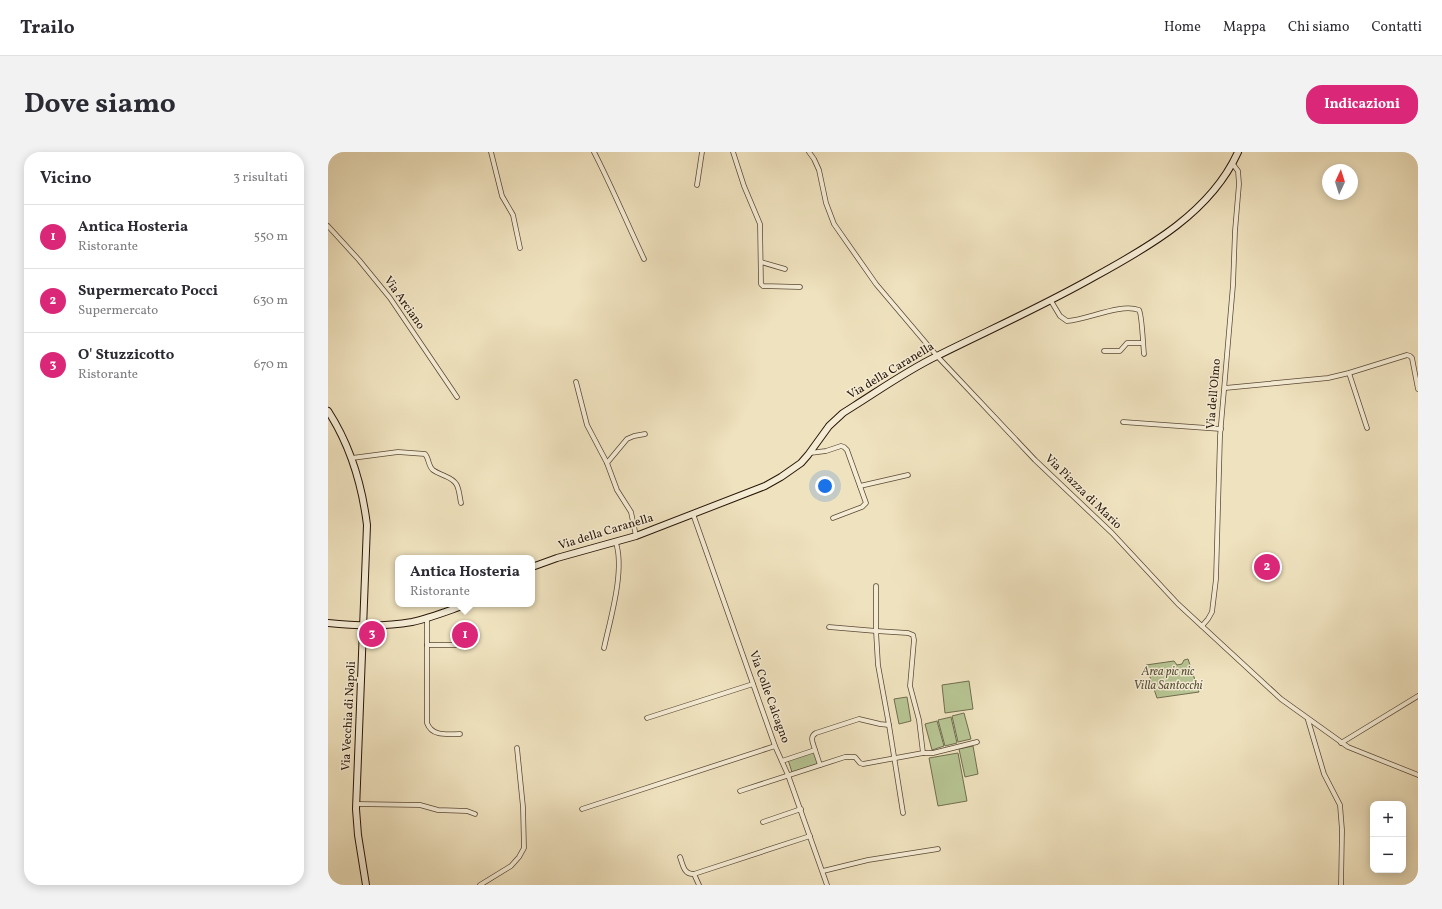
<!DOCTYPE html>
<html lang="it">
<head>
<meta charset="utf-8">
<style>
	:root { --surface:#fff; --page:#f2f2f3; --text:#2b2b33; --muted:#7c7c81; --line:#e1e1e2; --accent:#db2777 }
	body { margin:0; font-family:Vollkorn,serif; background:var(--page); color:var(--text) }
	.controls { position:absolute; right:12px; bottom:12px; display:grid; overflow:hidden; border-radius:8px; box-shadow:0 2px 10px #0003 }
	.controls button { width:36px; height:36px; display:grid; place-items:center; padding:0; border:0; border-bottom:1px solid var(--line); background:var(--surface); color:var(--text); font:20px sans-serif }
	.compass { position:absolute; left:994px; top:12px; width:36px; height:36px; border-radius:50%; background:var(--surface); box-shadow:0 2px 10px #0003; rotate:4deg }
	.you { position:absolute; left:497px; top:334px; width:14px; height:14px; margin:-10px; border:3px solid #fff; border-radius:50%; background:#1a73e8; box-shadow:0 0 0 6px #1a73e833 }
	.badge { display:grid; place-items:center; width:26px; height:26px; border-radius:50%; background:var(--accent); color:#fff; font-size:13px; font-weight:700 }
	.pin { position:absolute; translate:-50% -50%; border:2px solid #fff; box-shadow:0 1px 4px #0006 }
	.popup { position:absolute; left:67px; top:403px; width:140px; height:52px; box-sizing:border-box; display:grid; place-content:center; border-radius:8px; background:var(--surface); filter:drop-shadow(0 1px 3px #0005); font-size:13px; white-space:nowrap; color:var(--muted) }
	.popup b { font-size:15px; color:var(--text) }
	.popup::after { content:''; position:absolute; left:50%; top:100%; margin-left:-8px; border:8px solid transparent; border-top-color:var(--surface) }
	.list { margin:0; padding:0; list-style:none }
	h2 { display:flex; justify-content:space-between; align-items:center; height:52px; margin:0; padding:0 16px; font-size:17px }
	h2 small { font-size:13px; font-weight:400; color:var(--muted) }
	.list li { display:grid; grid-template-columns:26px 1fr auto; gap:12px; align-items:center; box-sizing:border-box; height:64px; padding:0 16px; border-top:1px solid var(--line) }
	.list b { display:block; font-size:15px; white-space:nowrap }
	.list p { margin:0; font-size:13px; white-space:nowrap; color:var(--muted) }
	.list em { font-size:13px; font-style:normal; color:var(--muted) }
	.map { position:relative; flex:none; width:1090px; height:733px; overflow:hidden; border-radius:16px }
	header { display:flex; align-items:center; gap:24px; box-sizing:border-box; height:56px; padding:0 20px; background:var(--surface); border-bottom:1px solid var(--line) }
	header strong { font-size:19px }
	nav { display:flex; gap:22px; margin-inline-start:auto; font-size:14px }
	.intro { display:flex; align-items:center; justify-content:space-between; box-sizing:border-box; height:96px; padding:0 24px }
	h1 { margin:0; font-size:28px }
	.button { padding:10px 18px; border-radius:16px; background:var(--accent); color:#fff; font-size:14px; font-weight:700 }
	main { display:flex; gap:24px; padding:0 24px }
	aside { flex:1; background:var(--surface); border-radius:16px; box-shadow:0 2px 10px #0003 }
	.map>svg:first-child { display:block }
</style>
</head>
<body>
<header>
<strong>Trailo</strong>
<nav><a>Home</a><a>Mappa</a><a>Chi siamo</a><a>Contatti</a></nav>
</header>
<div class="intro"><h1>Dove siamo</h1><a class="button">Indicazioni</a></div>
<main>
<aside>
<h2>Vicino<small>3 risultati</small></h2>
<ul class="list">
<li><span class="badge">1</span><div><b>Antica Hosteria</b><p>Ristorante</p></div><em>550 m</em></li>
<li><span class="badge">2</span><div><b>Supermercato Pocci</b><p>Supermercato</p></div><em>630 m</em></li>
<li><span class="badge">3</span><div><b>O' Stuzzicotto</b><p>Ristorante</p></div><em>670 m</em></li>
</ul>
</aside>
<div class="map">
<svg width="1090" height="733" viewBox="0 0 1090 733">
	<rect width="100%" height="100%" fill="#efe2be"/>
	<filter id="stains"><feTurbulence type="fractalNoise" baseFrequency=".005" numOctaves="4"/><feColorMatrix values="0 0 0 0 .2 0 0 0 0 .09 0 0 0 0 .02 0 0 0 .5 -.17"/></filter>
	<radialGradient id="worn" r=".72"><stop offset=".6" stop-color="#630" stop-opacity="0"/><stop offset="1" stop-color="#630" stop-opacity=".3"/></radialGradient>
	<g fill="#b7c493" stroke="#706d4e">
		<path d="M860,507L871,540L829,546L818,513L846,509L849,513L854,512L856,508Z"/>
		<path d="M641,529L645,557L617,561L614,533Z"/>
		<path d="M579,545L583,569L571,572L566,547Z"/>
		<path d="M636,561L643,587L630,590L624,564Z"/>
		<path d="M623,565L629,591L617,594L610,568Z"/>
		<path d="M609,569L616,594L604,598L597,572Z"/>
		<path d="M645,594L650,622L637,625L631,597Z"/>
		<path d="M486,600L490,612L464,620L460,608Z"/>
		<path d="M630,601L639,649L610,654L601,606Z"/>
	</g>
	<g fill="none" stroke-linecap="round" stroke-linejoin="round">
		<defs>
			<g id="street">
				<path d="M163,0L174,44L185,63L192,96"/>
				<path d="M266,0C284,35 299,71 316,107"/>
				<path d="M405,0L416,34L432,72L433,132L435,134L472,135"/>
				<path d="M481,0L486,7L491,18L498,51L506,72L548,132L609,204L707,308L784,381L850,452L953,547L1020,595L1090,623"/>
				<path d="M369,33L374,0"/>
				<path d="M0,74L31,108L62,146L129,245"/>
				<path d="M433,110L457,117"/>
				<path d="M723,149L732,164L739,169C759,168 792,151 811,158C814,162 815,193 816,202"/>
				<path d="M776,199H792L799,191H814"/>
				<path d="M1021,221L1039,276"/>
				<path d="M248,230L259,273L279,311L289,338L303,360L308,384"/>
				<path d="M897,236L1000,226L1021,221L1079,203L1082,204L1084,206L1090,237"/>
				<path d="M795,270L893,277"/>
				<path d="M482,301L498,299L513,294L516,295L519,298L538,351L534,355L505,366"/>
				<path d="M24,306L70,300L97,302C101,306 100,314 105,318C109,321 113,322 117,324C132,330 130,337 133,351"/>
				<path d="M279,311L299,287L306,284L317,282"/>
				<path d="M532,334L580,323"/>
				<path d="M365,362L447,594L460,623L499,733"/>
				<path d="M99,466V571C104,585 120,582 132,582"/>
				<path d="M874,474L880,467L884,460L888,427L892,284L905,133L907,79L911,32L910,19L904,11"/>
				<path d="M501,475L548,479V434"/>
				<path d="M99,493H137"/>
				<path d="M276,496C282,468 297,419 288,391"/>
				<path d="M319,566L425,532"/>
				<path d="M980,568L996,622L1012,653L1014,678L1013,733"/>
				<path d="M561,573L575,661"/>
				<path d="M1013,591L1090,544"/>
				<path d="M487,598L492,613"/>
				<path d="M595,601H605L649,590"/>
				<path d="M412,639L517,605H527L532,611L535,612L595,601L591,568L582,534L586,488L585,483L580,481L548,479L550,513L561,573L552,572L531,567L488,581C481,585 485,591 487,598L454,609"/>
				<path d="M28,652L92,653L110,658L139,659L147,662"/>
				<path d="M254,657L447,594"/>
				<path d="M435,670L473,657"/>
				<path d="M352,705C355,713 356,723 366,722L371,733"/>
				<path d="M495,719L540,708L610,697"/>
				<path d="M366,722L482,684"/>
				<path d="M152,733L183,714L191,705L196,696L195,655L189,596"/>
			</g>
			<g id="secondary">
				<path d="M0,259C22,293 34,333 39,373L28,657L30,683L38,733"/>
				<path d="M204,415L229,406L308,384L437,334L453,325L473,311L480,303L501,274L515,261L526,254C553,237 580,218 609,204C661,178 715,154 766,125C821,95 883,60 910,0"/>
				<path d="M0,471C28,474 56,475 84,470C103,466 122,458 140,452"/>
			</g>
		</defs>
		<use href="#street" stroke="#5a4936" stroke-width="5.5"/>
		<use href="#secondary" stroke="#281608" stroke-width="8"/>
		<use href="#street" stroke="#f5ecd5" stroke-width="4"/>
		<use href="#secondary" stroke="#f5ecd5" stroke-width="6"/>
	</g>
	<g text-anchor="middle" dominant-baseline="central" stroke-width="3" stroke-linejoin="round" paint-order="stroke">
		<g font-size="12" fill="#281608" stroke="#f5ecd5">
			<text transform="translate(76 151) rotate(55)">Via Arciano</text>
			<text transform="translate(563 219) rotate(-31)">Via della Caranella</text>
			<text transform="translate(886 242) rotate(-85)">Via dell'Olmo</text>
			<text transform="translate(755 340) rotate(44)">Via Piazza di Mario</text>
			<text transform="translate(278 380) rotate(-17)">Via della Caranella</text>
			<text transform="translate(441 545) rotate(70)">Via Colle Calcagno</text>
			<text transform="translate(21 564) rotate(-87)">Via Vecchia di Napoli</text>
		</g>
		<g font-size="12" font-style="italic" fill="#5a5339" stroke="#f5ecd5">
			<text x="840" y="520">Area pic nic<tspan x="840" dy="14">Villa Santocchi</tspan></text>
		</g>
	</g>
	<rect width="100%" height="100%" filter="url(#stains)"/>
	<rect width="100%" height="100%" fill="url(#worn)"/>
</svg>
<div class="controls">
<button>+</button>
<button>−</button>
</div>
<svg class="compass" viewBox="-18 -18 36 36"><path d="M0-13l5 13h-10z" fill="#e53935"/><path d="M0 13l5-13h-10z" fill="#7c7c81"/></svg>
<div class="you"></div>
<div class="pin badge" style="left:137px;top:483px">1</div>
<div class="popup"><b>Antica Hosteria</b>Ristorante</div>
<div class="pin badge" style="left:939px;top:415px">2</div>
<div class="pin badge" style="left:44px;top:482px">3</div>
</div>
</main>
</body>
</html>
